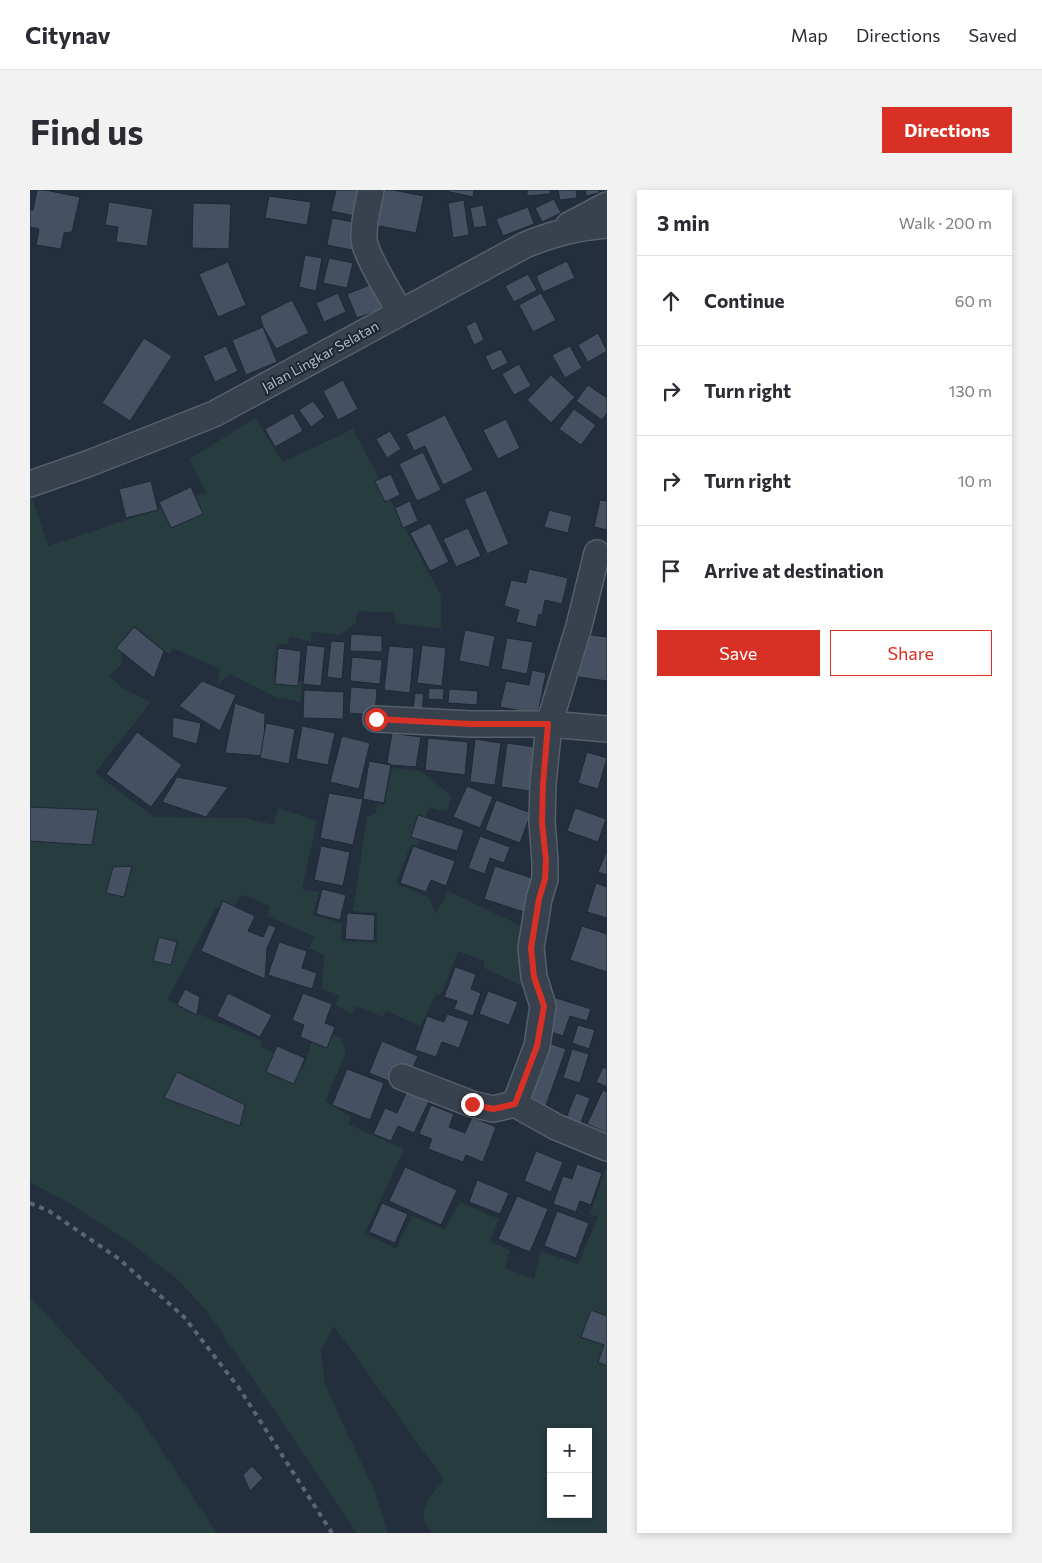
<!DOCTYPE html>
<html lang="en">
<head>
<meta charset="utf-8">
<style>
	:root { --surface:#fff; --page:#f2f2f3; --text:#2b2b33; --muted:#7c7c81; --line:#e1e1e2; --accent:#d93025 }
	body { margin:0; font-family:Commissioner,sans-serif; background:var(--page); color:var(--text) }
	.controls { position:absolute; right:15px; bottom:15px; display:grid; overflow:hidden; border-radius:0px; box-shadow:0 2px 8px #0003 }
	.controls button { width:45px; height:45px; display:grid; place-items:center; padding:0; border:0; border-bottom:1px solid var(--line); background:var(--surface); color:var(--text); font:25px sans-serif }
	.stop { position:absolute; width:15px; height:15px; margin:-11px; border:4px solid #d93025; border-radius:50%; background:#fff }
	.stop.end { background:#d93025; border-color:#fff; box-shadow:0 1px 5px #0008 }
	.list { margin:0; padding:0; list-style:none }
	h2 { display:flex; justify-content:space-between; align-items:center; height:65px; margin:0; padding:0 20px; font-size:21px }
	h2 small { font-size:16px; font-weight:400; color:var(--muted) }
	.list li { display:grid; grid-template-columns:32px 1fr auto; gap:15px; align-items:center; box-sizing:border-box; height:90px; padding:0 20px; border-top:1px solid var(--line) }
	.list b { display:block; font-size:19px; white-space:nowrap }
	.list em { font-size:16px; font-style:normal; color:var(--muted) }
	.actions { display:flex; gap:10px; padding:15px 20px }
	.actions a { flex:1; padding:11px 0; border:1px solid var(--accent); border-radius:0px; text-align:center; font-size:18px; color:var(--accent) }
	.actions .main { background:var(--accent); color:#fff }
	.icon { flex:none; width:28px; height:28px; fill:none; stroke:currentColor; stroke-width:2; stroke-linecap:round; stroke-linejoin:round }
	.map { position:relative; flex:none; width:577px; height:1343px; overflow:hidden; border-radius:0px }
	header { display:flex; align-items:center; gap:30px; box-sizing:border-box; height:70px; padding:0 25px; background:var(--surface); border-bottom:1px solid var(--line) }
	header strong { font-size:24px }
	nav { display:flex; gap:28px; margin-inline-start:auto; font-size:18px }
	.intro { display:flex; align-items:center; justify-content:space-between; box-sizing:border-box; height:120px; padding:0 30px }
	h1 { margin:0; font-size:35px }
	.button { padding:12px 22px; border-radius:0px; background:var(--accent); color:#fff; font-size:18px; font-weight:700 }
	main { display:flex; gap:30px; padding:0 30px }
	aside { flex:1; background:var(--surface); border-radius:0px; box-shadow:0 2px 8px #0003 }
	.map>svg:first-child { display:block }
</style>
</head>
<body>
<header>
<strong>Citynav</strong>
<nav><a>Map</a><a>Directions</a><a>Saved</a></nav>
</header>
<div class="intro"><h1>Find us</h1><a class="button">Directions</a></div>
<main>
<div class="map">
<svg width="577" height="1343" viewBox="0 0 577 1343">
	<rect width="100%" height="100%" fill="#242f3e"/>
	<g fill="#263c3f" fill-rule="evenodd">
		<path d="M225,228L253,272L323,239L411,406V439L365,433V423L328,421L326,433L310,445L282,442L281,452L260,446L257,455L247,454L244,488L272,492L270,512L246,507L200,484L187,495L190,479L143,458L139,464L104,436L86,457L91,463L93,473L79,486L92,498L121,512L65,583L124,627L216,628L244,635L248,618L287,631L272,699L289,702L283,725L312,733L311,751L347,752V723L323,721L337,627L346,624L347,614L354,615L362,578L391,581L421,606L417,622L399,617L388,656L381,654L366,693L398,707L406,724L418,701L496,738L488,759L501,800L454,778V771L428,761L411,805L407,804L390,836L356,821L353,827L326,816L321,824L306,815L309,805L292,799L294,765L279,758L284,746L237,726L240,716L212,705L198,724L186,717L137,810L232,851L230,856L274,878L283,847L299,844L311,848L316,862L295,912L321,926L318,934L374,959L335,1043L366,1059L382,1026L415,1039L430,1012L469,1029L460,1052L480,1060L475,1078L504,1089L511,1061L548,1074L568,1027L560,1024L577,975V1343H404C382,1324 400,1307 414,1290L304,1136L291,1161L295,1193L310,1228L344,1299L358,1343H327L177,1121L147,1089L98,1051L34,1010L0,992V306L1,305L18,356L176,303L160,269ZM521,1242H558V1324H521Z"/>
		<path d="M0,1107L107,1223L187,1343H0Z"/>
	</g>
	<g fill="#455162" stroke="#1f2835">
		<path d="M7,0H15L50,7L42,42L34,43L31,59L6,55L9,39L0,37V19L3,20Z"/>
		<path d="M306,0H336L330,27L301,21Z"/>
		<path d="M346,0H363L394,6L386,43L339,34Z"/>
		<path d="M411,0H444L443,7Z"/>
		<path d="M497,0H520V4L497,6Z"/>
		<path d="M528,0H546L547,8L530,10Z"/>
		<path d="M555,0H569V3L556,6Z"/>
		<path d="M239,6L281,12L277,35L235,28Z"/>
		<path d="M524,9L531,23L512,32L505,18Z"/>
		<path d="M434,10L439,45L423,48L418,13Z"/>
		<path d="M79,12L123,19L117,56L86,52L88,37L75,35Z"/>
		<path d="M163,13L201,14L199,59L162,58Z"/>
		<path d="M453,15L457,36L444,38L440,18Z"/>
		<path d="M498,17L504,34L473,46L466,29Z"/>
		<path d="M302,28L328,33L322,60L297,55Z"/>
		<path d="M275,65L292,68L286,101L269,97Z"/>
		<path d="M299,68L323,73L317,98L293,93Z"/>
		<path d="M537,71L545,88L513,102L506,86Z"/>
		<path d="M198,72L216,115L188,127L169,84Z"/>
		<path d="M498,84L507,100L484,112L475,96Z"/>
		<path d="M342,94L352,119L327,128L317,104Z"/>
		<path d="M308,103L316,122L294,132L286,113Z"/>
		<path d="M511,103L526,130L503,142L489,115Z"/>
		<path d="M262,110L279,143L246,159L233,137L230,126Z"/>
		<path d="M446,131L454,150L444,155L436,136Z"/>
		<path d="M233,137L247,172L216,185L202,150Z"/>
		<path d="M568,143L577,161L558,172L548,155Z"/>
		<path d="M114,148L142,166L100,231L72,213Z"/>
		<path d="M196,156L208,181L185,192L173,166Z"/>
		<path d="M540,156L552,178L535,188L522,165Z"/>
		<path d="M471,159L478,173L462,181L455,166Z"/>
		<path d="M489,174L501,196L484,205L472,184Z"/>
		<path d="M521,185L545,207L521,233L497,210Z"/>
		<path d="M313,190L328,219L308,230L293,201Z"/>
		<path d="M558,195L577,208V223L572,230L546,211Z"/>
		<path d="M283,211L295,227L281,237L269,220Z"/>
		<path d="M544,219L566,235L551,255L529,239Z"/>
		<path d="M263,223L273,241L245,257L235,239Z"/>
		<path d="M415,225L443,280L413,295L395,256L384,261L376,244Z"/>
		<path d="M476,229L490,258L468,269L453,240Z"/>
		<path d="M360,241L371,259L357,268L346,249Z"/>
		<path d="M393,262L411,300L387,311L369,274Z"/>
		<path d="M361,284L370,305L355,312L345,291Z"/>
		<path d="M121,291L128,320L96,328L89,299Z"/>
		<path d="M161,297L173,324L141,338L129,312Z"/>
		<path d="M456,300L479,354L457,364L434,309Z"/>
		<path d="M570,310L577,311V340L564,337Z"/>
		<path d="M380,311L388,331L373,338L365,318Z"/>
		<path d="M519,320L542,326L538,343L514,337Z"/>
		<path d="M400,333L419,372L400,381L380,343Z"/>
		<path d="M438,338L451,366L426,377L413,349Z"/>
		<path d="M499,379L538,388L532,414L515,410L512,425L509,424L506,437L486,432L489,420L474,416L481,390L496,393Z"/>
		<path d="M104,437L134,461L124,488L86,458Z"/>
		<path d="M435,440L465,446L459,477L429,471Z"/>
		<path d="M321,444L352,446V462L320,461Z"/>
		<path d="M554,444L577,447V491L548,487Z"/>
		<path d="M477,448L503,452L497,484L471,479Z"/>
		<path d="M301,451L315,452L312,489L297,487Z"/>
		<path d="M277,455L295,457L291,496L273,494Z"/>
		<path d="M392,455L416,458L412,496L387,493Z"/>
		<path d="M359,456L384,458L380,503L354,500Z"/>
		<path d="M248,458L271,461L268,496L245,494Z"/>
		<path d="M322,467L352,470L350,494L320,491Z"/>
		<path d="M502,480L516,483L508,524L470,517L476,491L499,495Z"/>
		<path d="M172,491L206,505L190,541L149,516Z"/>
		<path d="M321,497L347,499L345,525L319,523Z"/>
		<path d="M399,498L414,499L413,510L398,509Z"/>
		<path d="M419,499L448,501L447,515L418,513Z"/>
		<path d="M274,500L314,502L313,529L273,528Z"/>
		<path d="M385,503L394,504L392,520L383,519Z"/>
		<path d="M205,513L235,524L234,566L195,563Z"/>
		<path d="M143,527L171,533L167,554L142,547Z"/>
		<path d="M236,533L265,539L259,574L230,568Z"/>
		<path d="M272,536L305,543L298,575L266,569Z"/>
		<path d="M107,542L152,575L121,617L76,584Z"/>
		<path d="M362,543L391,547L386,577L361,575L357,573Z"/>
		<path d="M312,546L340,553L329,599L300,592Z"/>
		<path d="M398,548L438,552L435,585L395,580Z"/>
		<path d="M445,549L471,553L465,595L440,592Z"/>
		<path d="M477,553L506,557L500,601L471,597Z"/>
		<path d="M557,562L577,568L568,599L548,593Z"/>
		<path d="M339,571L361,575L354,613L333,609Z"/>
		<path d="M147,587L198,597L176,627L132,612Z"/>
		<path d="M437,596L463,607L450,638L423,627Z"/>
		<path d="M299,603L333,609L323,655L290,648Z"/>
		<path d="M466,610L501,623L490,653L455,640Z"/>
		<path d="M0,617L68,620L62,655L0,651Z"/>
		<path d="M545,618L576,629L568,652L537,641Z"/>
		<path d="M388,625L434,640L427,661L381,647Z"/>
		<path d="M450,646L480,657L474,673L460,668L455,684L438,678Z"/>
		<path d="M291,656L320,662L313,696L284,690Z"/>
		<path d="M383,656L425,671L416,696L401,690L396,702L370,693Z"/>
		<path d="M577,660V685L568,682Z"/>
		<path d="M102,676L94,707L76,703L83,677Z"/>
		<path d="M465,676L505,689L494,722L454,709Z"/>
		<path d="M566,693L577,697V728L557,722Z"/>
		<path d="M292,699L316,705L310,730L286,724Z"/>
		<path d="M193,711L225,726L218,741L233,747L239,734L246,738L237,758L235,789L171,761Z"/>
		<path d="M317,723L345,725L344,751L315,749Z"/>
		<path d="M552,736L577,744V782L540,770Z"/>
		<path d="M129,747L147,752L141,775L123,771Z"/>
		<path d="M249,752L277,761L272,778L287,783L282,799L238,785Z"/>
		<path d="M425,777L446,784L441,799L451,803L443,826L424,819L427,811L414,807Z"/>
		<path d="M155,799L170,807L167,825L147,815Z"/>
		<path d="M458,801L488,812L479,835L449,824Z"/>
		<path d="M198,803L242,825L230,847L187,826Z"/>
		<path d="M273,803L302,814L295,833L305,837L297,858L270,847L274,835L262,830Z"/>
		<path d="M523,807L561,819L557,831L540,826L533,846L512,839Z"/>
		<path d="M417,824L439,831L429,858L412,852L406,867L385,860L397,826L414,832Z"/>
		<path d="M548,835L565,840L559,859L542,853Z"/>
		<path d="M352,851L388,866L380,884L366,894L339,883Z"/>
		<path d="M512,851L536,859L514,921L491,913Z"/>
		<path d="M247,856L275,868L264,894L236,882Z"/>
		<path d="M542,859L559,864L550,893L533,888Z"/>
		<path d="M573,877L577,879V897L566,892Z"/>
		<path d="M317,879L354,893L340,930L302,915Z"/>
		<path d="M147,882L215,915L210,936L134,908Z"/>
		<path d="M573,900L577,902V943L557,934Z"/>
		<path d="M377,901L399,911L384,943L368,936L361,951L343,944L355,918L367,923Z"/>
		<path d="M546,903L560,908L549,938L534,933Z"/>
		<path d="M401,915L424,924L419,937L435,943L442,927L466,937L453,972L436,965L433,972L398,959L402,949L389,944Z"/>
		<path d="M506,961L533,972L521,1002L494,991Z"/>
		<path d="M547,974L572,983L561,1015L550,1011L546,1022L523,1014L533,986L542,989Z"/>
		<path d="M375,977L427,1000L411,1035L359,1011Z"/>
		<path d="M447,990L479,1003L470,1024L439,1012Z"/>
		<path d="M487,1006L518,1019L500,1062L468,1049Z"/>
		<path d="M352,1013L378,1024L365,1053L339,1042Z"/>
		<path d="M527,1021L559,1033L546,1068L514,1056Z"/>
		<path d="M561,1120L577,1126V1176L568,1172L574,1155L551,1147Z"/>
		<path d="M222,1276L233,1288L220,1301L213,1285Z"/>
	</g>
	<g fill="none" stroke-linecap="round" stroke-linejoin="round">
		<defs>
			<g id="minor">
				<path d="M341,0C338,16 333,33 334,50C336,66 361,106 370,122"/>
				<path d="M539,35L577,15"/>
				<path d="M0,294L60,273L184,224L495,55C525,43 545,38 577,35"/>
				<path d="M567,363L549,436L519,534L513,594L512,632L515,671V689L509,709L501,758L504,787L513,816L507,856L485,914L526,937L577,958"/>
				<path d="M346,529L441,534H519L577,539"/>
				<path d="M372,887L442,914L463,919L485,914"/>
			</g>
		</defs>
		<use href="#minor" stroke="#565f6c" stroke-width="28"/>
		<use href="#minor" stroke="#38414e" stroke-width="25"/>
		<path stroke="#5a6575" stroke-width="4" stroke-dasharray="5 5" stroke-linecap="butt" d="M0,1013L19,1021L89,1069L154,1127L209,1198L302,1343"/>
	</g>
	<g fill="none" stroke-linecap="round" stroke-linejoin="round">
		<path stroke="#d93025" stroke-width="6" d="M346,529L441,534H518L513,594L512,632L516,671L515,689L509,709L501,758L504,787L514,816L507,856L485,914L463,919L442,914"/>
	</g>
	<g text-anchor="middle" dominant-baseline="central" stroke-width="4" stroke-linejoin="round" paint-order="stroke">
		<g font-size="14" fill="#b4bcc9" stroke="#1d2633">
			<text transform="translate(290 166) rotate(-29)">Jalan Lingkar Selatan</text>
		</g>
	</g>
</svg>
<div class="controls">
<button>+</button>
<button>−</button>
</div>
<div class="stop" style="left:346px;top:529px"></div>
<div class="stop end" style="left:442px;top:914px"></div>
</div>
<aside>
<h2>3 min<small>Walk · 200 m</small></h2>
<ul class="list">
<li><svg class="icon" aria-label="ahead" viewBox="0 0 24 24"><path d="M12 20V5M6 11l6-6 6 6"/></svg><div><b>Continue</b></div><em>60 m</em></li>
<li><svg class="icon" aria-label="right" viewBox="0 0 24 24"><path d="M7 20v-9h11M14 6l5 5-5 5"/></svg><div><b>Turn right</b></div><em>130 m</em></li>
<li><svg class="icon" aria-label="right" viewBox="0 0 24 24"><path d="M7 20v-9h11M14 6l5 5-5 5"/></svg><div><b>Turn right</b></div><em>10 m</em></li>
<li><svg class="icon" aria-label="arrive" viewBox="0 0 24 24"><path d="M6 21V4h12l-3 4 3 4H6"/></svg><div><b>Arrive at destination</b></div></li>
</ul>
<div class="actions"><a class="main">Save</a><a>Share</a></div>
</aside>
</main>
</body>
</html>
